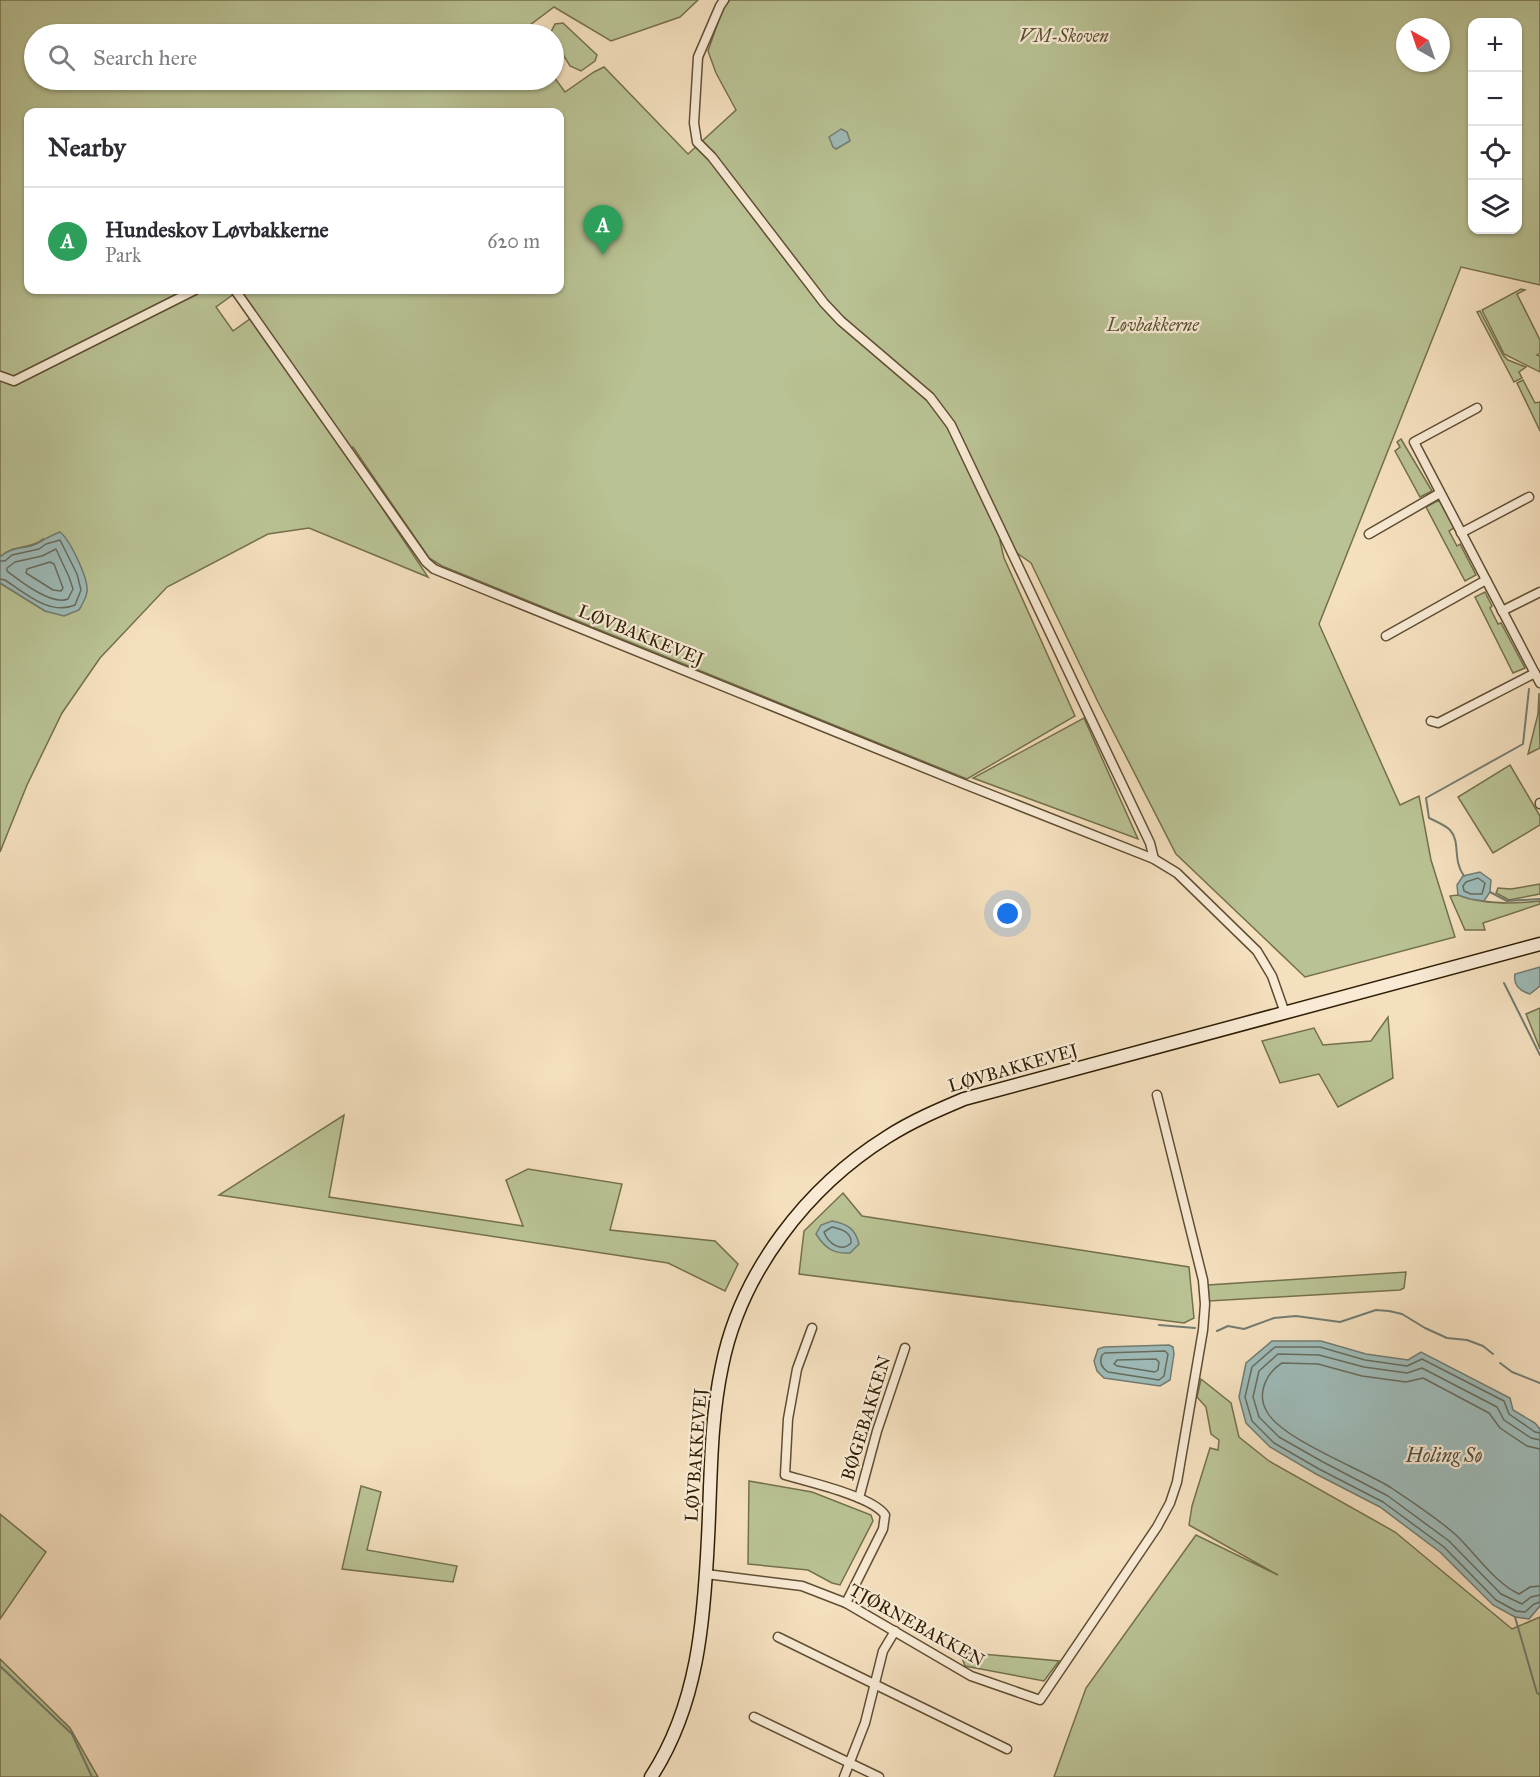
<!DOCTYPE html>
<html lang="en">
<head>
<meta charset="utf-8">
<style>
	:root { --surface:#fff; --page:#f2f2f3; --text:#2b2b33; --muted:#7c7c81; --line:#e1e1e2; --accent:#8f2418 }
	body { margin:0; font-family:"IM FELL Great Primer",serif; background:var(--page); color:var(--text) }
	.controls { position:absolute; right:18px; top:18px; display:grid; overflow:hidden; border-radius:12px; box-shadow:0 2px 4px #0004 }
	.controls button { width:54px; height:54px; display:grid; place-items:center; padding:0; border:0; border-bottom:2px solid var(--line); background:var(--surface); color:var(--text); font:30px sans-serif }
	.compass { position:absolute; left:1396px; top:18px; width:54px; height:54px; border-radius:50%; background:var(--surface); box-shadow:0 2px 4px #0004; rotate:320deg }
	.you { position:absolute; left:1008px; top:914px; width:21px; height:21px; margin:-15px; border:4px solid #fff; border-radius:50%; background:#1a73e8; box-shadow:0 0 0 9px #1a73e833 }
	.badge { display:grid; place-items:center; width:39px; height:39px; border-radius:50%; background:var(--accent); color:#fff; font-size:20px; font-weight:700 }
	.pin { position:absolute; translate:-50% -50px; filter:drop-shadow(0 2px 3px #0008) }
	.pin::after { content:''; position:absolute; top:32px; width:21px; height:18px; background:inherit; clip-path:polygon(0 0,100% 0,50% 100%) }
	.list { margin:0; padding:0; list-style:none }
	h2 { display:flex; justify-content:space-between; align-items:center; height:78px; margin:0; padding:0 24px; font-size:26px }
	h2 small { font-size:20px; font-weight:400; color:var(--muted) }
	.list li { display:grid; grid-template-columns:39px 1fr auto; gap:18px; align-items:center; box-sizing:border-box; height:108px; padding:0 24px; border-top:2px solid var(--line) }
	.list b { display:block; font-size:22px; white-space:nowrap }
	.list p { margin:0; font-size:20px; white-space:nowrap; color:var(--muted) }
	.list em { font-size:20px; font-style:normal; color:var(--muted) }
	.icon { flex:none; width:33px; height:33px; fill:none; stroke:currentColor; stroke-width:2; stroke-linecap:round; stroke-linejoin:round }
	.map { position:relative; flex:none; width:1540px; height:1777px; overflow:hidden }
	.search { position:absolute; background:var(--surface); box-shadow:0 2px 4px #0004; left:24px; top:24px; width:540px; height:66px; display:flex; align-items:center; gap:15px; box-sizing:border-box; padding:0 21px; border-radius:33px; color:var(--muted); font-size:22px }
	.panel { position:absolute; background:var(--surface); box-shadow:0 2px 4px #0004; left:24px; top:108px; width:540px; height:186px; border-radius:12px }
	.map>svg:first-child { display:block }
</style>
</head>
<body>
<div class="map">
<svg width="1540" height="1777" viewBox="0 0 1540 1777">
	<rect width="100%" height="100%" fill="#f4dfbe"/>
	<filter id="stains"><feTurbulence type="fractalNoise" baseFrequency=".00333" numOctaves="4"/><feColorMatrix values="0 0 0 0 .2 0 0 0 0 .09 0 0 0 0 .02 0 0 0 .5 -.17"/></filter>
	<radialGradient id="worn" r=".72"><stop offset=".6" stop-color="#630" stop-opacity="0"/><stop offset="1" stop-color="#630" stop-opacity=".3"/></radialGradient>
	<g fill="#b9c294" stroke="#74704c" stroke-width="1.5" fill-rule="evenodd">
		<path d="M0,0H698L680,17L611,41L554,7L518,34H34V80H554V77L565,92L594,72L604,67L688,154L736,110L716,73L708,51L723,8L730,0H1540V285L1461,267L1319,624L1400,805L1419,796L1431,860L1455,937L1305,977L1176,854L1098,702L1031,563L1000,541L1004,558L1075,716L967,779L442,566L429,558L353,447L345,452L428,577L309,528L268,534L167,587L100,658L62,713L27,785L0,852V583L45,611L43,539C30,550 16,543 0,557ZM1472,22H1518V230H1472ZM1405,27H1441V63H1405ZM28,112H560V290H28ZM234,294L251,318L233,331L216,307Z"/>
		<path d="M563,23L597,55L595,61L581,71L570,66L554,40V34H550L555,24Z"/>
		<path d="M1521,289L1525,290L1517,294L1540,340V353L1537,355L1540,356V372L1504,354L1482,310Z"/>
		<path d="M1480,311L1503,355L1508,360L1526,367L1519,372L1522,378L1514,382L1477,312Z"/>
		<path d="M1523,380L1535,403L1540,402V431L1517,383Z"/>
		<path d="M1401,439L1432,491L1420,497L1395,451L1400,447L1397,442Z"/>
		<path d="M1439,500L1454,528L1449,531L1457,546L1460,544L1476,575L1465,581L1426,507Z"/>
		<path d="M1485,592L1492,606L1490,608L1498,624L1501,623L1525,668L1513,673L1475,597Z"/>
		<path d="M1539,693L1540,748L1528,754L1538,714Z"/>
		<path d="M1084,718L1138,839L973,778Z"/>
		<path d="M1510,765L1540,816V825L1493,853L1458,797Z"/>
		<path d="M1540,884V894L1509,900L1496,893L1498,888L1511,889Z"/>
		<path d="M1458,895C1484,905 1513,904 1540,901V904L1483,923L1485,930H1465L1450,896Z"/>
		<path d="M1540,1008V1049L1526,1014Z"/>
		<path d="M1388,1017L1393,1078L1338,1107L1319,1074L1280,1083L1262,1041L1314,1028L1323,1045L1371,1041Z"/>
		<path d="M344,1115L329,1197L523,1226L506,1180L528,1169L622,1184L610,1230L715,1241L738,1264L725,1291L668,1263L219,1195Z"/>
		<path d="M843,1193L862,1216L1189,1267L1194,1318L1184,1323L799,1274L804,1231Z"/>
		<path d="M1406,1272L1404,1288L1400,1290L1209,1301L1208,1285Z"/>
		<path d="M1201,1379L1231,1403L1239,1437L1269,1461L1395,1532L1512,1629L1540,1617V1777H1054L1086,1688L1196,1535L1278,1575L1189,1525L1192,1506L1210,1448L1218,1450L1219,1440L1211,1434L1206,1407L1197,1397Z"/>
		<path d="M749,1481L812,1492L871,1515L873,1521L840,1585L832,1583L808,1570L748,1564Z"/>
		<path d="M361,1486L381,1492L367,1550L457,1566L453,1582L342,1569Z"/>
		<path d="M0,1514L46,1552L0,1619Z"/>
		<path d="M960,1652L1059,1661L1044,1681L965,1666Z"/>
		<path d="M0,1659L70,1728L98,1777H0Z"/>
	</g>
	<g fill="#9ebbb9" stroke="#727c70" stroke-width="1.5">
		<path d="M841,129L847,132L850,141L836,149L833,147L829,137Z"/>
		<path d="M60,532C70,540 89,579 87,592C86,598 82,605 79,610L64,616L45,611L0,583V557C15,544 24,551 38,543C45,539 52,535 60,532Z"/>
		<path d="M1480,872L1491,880L1490,892L1484,901L1470,899L1458,895L1457,885L1463,876Z"/>
		<path d="M1540,967V986L1530,994C1520,991 1513,985 1515,974Z"/>
		<path d="M832,1221C847,1224 855,1228 859,1244L850,1253C833,1254 825,1248 816,1234L821,1225Z"/>
		<path d="M1272,1341H1321L1366,1354L1408,1360L1421,1352L1510,1398L1513,1410L1535,1423L1540,1429V1606L1529,1619L1515,1617L1493,1605L1440,1552L1380,1507L1316,1474L1270,1447L1246,1423L1239,1397L1246,1363Z"/>
		<path d="M1169,1345L1173,1347L1174,1354L1170,1380L1160,1386L1104,1378L1097,1371L1094,1361L1098,1349L1104,1347Z"/>
	</g>
	<g fill="none" stroke-linecap="round" stroke-linejoin="round">
		<g stroke="#666c5e" stroke-width="1.5">
			<path d="M56,549L69,577L73,589L68,599C52,606 20,581 7,571V568L15,562L42,556Z"/>
			<path d="M0,561H5L12,555L39,549L46,544L60,540L77,574L81,590L75,605C50,616 25,593 5,580L0,579"/>
			<path d="M50,562L54,564L63,588L61,591L53,590L26,573L27,569Z"/>
			<path d="M1478,878L1485,883L1482,894H1471L1464,891L1463,886L1466,882Z"/>
			<path d="M832,1227C841,1229 852,1232 851,1243C841,1253 828,1243 824,1232Z"/>
			<path d="M1165,1351L1168,1354L1164,1376L1159,1380L1108,1372C1102,1368 1099,1362 1102,1355L1105,1353Z"/>
			<path d="M1156,1359L1159,1362L1158,1370L1155,1372L1117,1366L1114,1364L1117,1360Z"/>
			<path d="M1540,1433L1535,1432L1509,1414L1504,1401L1422,1359L1407,1366L1365,1360L1320,1347H1275L1252,1367L1245,1397L1252,1421L1274,1443L1319,1469L1383,1502L1444,1547L1496,1600L1516,1611L1525,1612L1534,1604L1540,1602"/>
			<path d="M1540,1440L1531,1438L1504,1420L1497,1407L1422,1368L1407,1373L1364,1367L1319,1355L1278,1354L1259,1371L1253,1397L1259,1417L1279,1437L1323,1462L1388,1496L1449,1541L1501,1594L1522,1604L1531,1597L1540,1595"/>
			<path d="M1540,1449L1527,1446L1500,1428L1489,1413L1423,1378L1406,1382L1362,1376L1318,1364L1282,1363C1266,1373 1257,1393 1266,1410C1279,1439 1365,1470 1393,1489C1414,1503 1437,1518 1456,1535C1476,1554 1494,1582 1519,1594L1530,1587L1540,1586"/>
		</g>
		<g stroke="#727c70" stroke-width="2">
			<path d="M1464,876C1452,859 1461,842 1450,830C1445,825 1435,821 1429,818L1426,798L1523,744L1529,689"/>
			<path d="M1490,892L1507,901L1540,899"/>
			<path d="M1504,983L1540,1055"/>
			<path d="M1159,1325L1195,1328"/>
			<path d="M1217,1331L1228,1326L1244,1329L1274,1318L1296,1316L1340,1322L1376,1310L1389,1311L1402,1314L1425,1328L1447,1338L1467,1340L1483,1346L1493,1354"/>
			<path d="M1500,1363L1512,1372L1540,1383"/>
			<path d="M1515,1617L1537,1693L1540,1695"/>
			<path d="M0,1666L72,1734L92,1777"/>
		</g>
		<defs>
			<g id="street">
				<path d="M724,0L720,6L698,57L694,123L697,142L712,157L824,303L841,321L930,397L951,425L1150,843L1154,859"/>
				<path d="M235,290L426,562L434,569L964,784L1154,859L1177,873L1257,951L1272,976L1285,1013"/>
				<path d="M0,376L14,381L195,290"/>
				<path d="M1477,408L1414,442L1540,683"/>
				<path d="M1461,533L1529,497"/>
				<path d="M1369,534L1440,493"/>
				<path d="M1502,611L1540,592"/>
				<path d="M1386,636L1486,580"/>
				<path d="M1431,721L1438,723L1535,673"/>
				<path d="M1540,803V804"/>
				<path d="M812,1328L797,1369L788,1419L785,1475C808,1482 872,1496 885,1515L883,1529L846,1603"/>
				<path d="M859,1498L877,1431L905,1348"/>
				<path d="M706,1574L802,1586L846,1603L971,1676L1040,1700L1157,1527L1170,1503L1177,1482L1203,1330L1205,1304L1203,1280L1157,1095"/>
				<path d="M778,1637L1007,1749"/>
				<path d="M754,1717L879,1777"/>
				<path d="M844,1777L865,1723L883,1651L895,1631"/>
			</g>
			<path id="secondary" d="M651,1777C698,1705 704,1621 708,1538C711,1480 710,1422 722,1366C741,1272 807,1187 887,1137C912,1121 938,1110 964,1099L1540,944"/>
		</defs>
		<use href="#street" stroke="#604e32" stroke-width="11"/>
		<use href="#secondary" stroke="#2f1e03" stroke-width="15"/>
		<use href="#street" stroke="#f8ead5" stroke-width="8"/>
		<use href="#secondary" stroke="#f8ead5" stroke-width="12"/>
	</g>
	<g text-anchor="middle" dominant-baseline="central" stroke-width="4.5" stroke-linejoin="round" paint-order="stroke">
		<g font-size="18" font-style="italic" fill="#584f2e" stroke="#f8ead5">
			<text x="1064" y="36">VM-Skoven</text>
			<text x="1153" y="325">Løvbakkerne</text>
		</g>
		<g font-size="18" fill="#2f1e03" stroke="#f8ead5">
			<text transform="translate(641 635) rotate(22)">LØVBAKKEVEJ</text>
			<text transform="translate(1013 1068) rotate(-16)">LØVBAKKEVEJ</text>
			<text transform="translate(866 1418) rotate(-73)">BØGEBAKKEN</text>
			<text transform="translate(696 1455) rotate(-86)">LØVBAKKEVEJ</text>
			<text transform="translate(917 1625) rotate(29)">TJØRNEBAKKEN</text>
		</g>
		<g font-size="20" font-style="italic" fill="#504d3a" stroke="#f8ead5">
			<text x="1444" y="1455">Holing Sø</text>
		</g>
	</g>
	<rect width="100%" height="100%" filter="url(#stains)"/>
	<rect width="100%" height="100%" fill="url(#worn)"/>
</svg>
<div class="controls">
<button>+</button>
<button>−</button>
<button><svg class="icon" aria-label="locate" viewBox="0 0 24 24"><circle cx="12" cy="12" r="6"/><path d="M12 2v4M12 18v4M2 12h4M18 12h4"/></svg></button>
<button><svg class="icon" aria-label="layers" viewBox="0 0 24 24"><path d="M12 4l9 5-9 5-9-5zM3 14l9 5 9-5"/></svg></button>
</div>
<svg class="compass" viewBox="-18 -18 36 36"><path d="M0-13l5 13h-10z" fill="#e53935"/><path d="M0 13l5-13h-10z" fill="#7c7c81"/></svg>
<div class="you"></div>
<div class="pin badge" style="left:603px;top:255px;background:#2e9e5b">A</div>
<div class="search"><svg class="icon" aria-label="search" viewBox="0 0 24 24"><circle cx="10" cy="10" r="6"/><path d="M15 15l6 6"/></svg>Search here</div>
<section class="panel">
<h2>Nearby<small></small></h2>
<ul class="list">
<li><span class="badge" style="background:#2e9e5b">A</span><div><b>Hundeskov Løvbakkerne</b><p>Park</p></div><em>620 m</em></li>
</ul>
</section>
</div>
</body>
</html>
